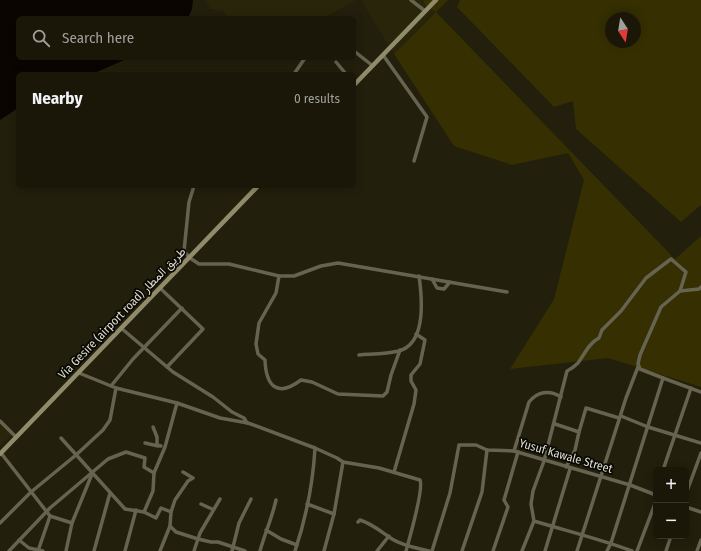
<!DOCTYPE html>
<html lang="en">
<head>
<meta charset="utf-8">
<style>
	:root { --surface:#1a1709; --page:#272417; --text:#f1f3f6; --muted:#9f9f9c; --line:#38362a }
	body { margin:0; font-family:"Fira Sans Condensed",Vazirmatn,sans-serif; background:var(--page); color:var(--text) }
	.controls { position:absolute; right:12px; bottom:12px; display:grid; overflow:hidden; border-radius:6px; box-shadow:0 2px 10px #0003 }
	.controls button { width:36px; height:36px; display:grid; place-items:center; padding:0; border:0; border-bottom:1px solid var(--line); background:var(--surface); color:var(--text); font:20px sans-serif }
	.compass { position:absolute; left:605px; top:12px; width:36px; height:36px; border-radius:50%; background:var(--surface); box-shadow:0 2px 10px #0003; rotate:168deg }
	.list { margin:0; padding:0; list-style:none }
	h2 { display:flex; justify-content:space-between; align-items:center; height:52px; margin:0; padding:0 16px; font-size:17px }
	h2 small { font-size:13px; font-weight:400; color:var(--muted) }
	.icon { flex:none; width:22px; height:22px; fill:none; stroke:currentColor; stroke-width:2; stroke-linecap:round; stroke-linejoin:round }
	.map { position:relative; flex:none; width:701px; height:551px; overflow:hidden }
	.search { position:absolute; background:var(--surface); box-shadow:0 2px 10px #0003; left:16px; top:16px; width:340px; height:44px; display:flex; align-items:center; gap:10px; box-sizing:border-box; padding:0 14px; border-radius:6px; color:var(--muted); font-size:15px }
	.panel { position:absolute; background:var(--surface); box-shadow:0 2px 10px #0003; left:16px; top:72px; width:340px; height:116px; border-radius:6px }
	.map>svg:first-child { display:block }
</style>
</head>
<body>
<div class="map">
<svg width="701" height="551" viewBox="0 0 701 551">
	<rect width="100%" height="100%" fill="#221f0c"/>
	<g fill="#29250a">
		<path d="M206,0H356L324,18H228L223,11L210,9Z"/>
		<path d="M361,0H423L425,5L436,11L394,54Z"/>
		<path d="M0,422L12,434L0,446Z"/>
	</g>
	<g fill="#352f02" fill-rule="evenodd">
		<path d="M423,0H448L436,12L675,259L701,236V387L608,358L510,369L554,299L584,180L568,153L512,165L454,146L394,54L436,12L425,5Z"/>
		<path d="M460,0H701V205L681,222L576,129L573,101L554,107L457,7ZM611,18H635V42H611Z"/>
	</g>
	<path fill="#0a0500" d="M0,0H193L192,9L188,18H18V58H129L92,74H18V108L0,120Z"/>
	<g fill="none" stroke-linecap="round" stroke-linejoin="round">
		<g stroke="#666450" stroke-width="3.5">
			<path d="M411,0L425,11"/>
			<path d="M354,51L373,66"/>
			<path d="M383,55L427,117L414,161"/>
			<path d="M336,62L346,74"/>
			<path d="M294,74L305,58"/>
			<path d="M194,186L189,202L184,251L190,258L199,264H229L279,276H294L321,266L338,263L507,292"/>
			<path d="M279,276L276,293L259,323L256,344L258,354L265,360C266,386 277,398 301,380L312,382L338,394L383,396L387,392L391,375L400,350"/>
			<path d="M432,279L437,288L444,289L450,282"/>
			<path d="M160,288L203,329L167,367"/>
			<path d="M680,291L699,289L701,287"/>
			<path d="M121,328L173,372L213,397L232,412L244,418L247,423"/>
			<path d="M359,355C372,354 386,354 399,351C427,343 422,297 419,276"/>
			<path d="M79,373L116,388L177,403L220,418L248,423L315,448L337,458L343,462L379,468L420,480C424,489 409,540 406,551"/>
			<path d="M663,378L701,392"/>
			<path d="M111,386L133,359L182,308"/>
			<path d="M621,416L648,427L701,443"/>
			<path d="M0,421L16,437"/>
			<path d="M555,424L579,432L586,408L619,418"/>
			<path d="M153,427L157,437V445L161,446"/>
			<path d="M61,438L125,509L144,512L156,518L161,508L171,512"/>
			<path d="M145,443L158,446"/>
			<path d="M514,451L529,402C537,392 549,389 561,397"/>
			<path d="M1,453L50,516L38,551"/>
			<path d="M566,467L575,450L579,432"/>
			<path d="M663,470L691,388"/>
			<path d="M394,472L414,404L416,390L411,381V375L420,364L425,340L416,334"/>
			<path d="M686,494L701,453"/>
			<path d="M201,504L212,509"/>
			<path d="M307,504L334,514"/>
			<path d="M686,507L701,512"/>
			<path d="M144,512L153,491L154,473L165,447L177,403"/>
			<path d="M50,516L72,523"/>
			<path d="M358,522L360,520C373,524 381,532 392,539C403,546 417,548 429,551"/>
			<path d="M0,523L31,492L76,455L103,430L110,420L116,388"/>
			<path d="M170,526L176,532L198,539L211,542H218L245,551"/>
			<path d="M266,530L281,539L297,545"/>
			<path d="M19,540L29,548L43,551"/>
			<path d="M9,551L50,508L108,459L126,452L145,458L144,467L154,473"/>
			<path d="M66,551L72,523L92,474"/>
			<path d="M94,551L110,493"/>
			<path d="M125,551L136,510"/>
			<path d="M160,551L170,526L171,512L175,500L188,481L193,478L183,472"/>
			<path d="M194,551L200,533L220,499"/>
			<path d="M232,551L239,523L251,499"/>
			<path d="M260,551C265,533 272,518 276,500"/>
			<path d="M295,551C306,518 313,483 315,448"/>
			<path d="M324,551L334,514L343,462"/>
			<path d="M377,551L389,536"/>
			<path d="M432,551L450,493L459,445H476L487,450L514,451L630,485L656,495"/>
			<path d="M462,551L482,492L487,450"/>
			<path d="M493,551L508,507L504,500L518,452"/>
			<path d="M522,551L534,521"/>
			<path d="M545,551L570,469"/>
			<path d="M577,551L626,398L638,367"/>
			<path d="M607,551L611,543L663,378L640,369L638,364L640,355L661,307L680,291L686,272L671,259L646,278L621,311L602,330L599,338C589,343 584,355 578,363C575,366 571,369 567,371L544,461L533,491L531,504L534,521C567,531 600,539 632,551"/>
			<path d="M637,551L656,501"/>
			<path d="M666,551L671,536"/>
			<path d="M697,551L701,540"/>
		</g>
		<g stroke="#8f8b6b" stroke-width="4.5">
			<path d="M354,85L436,0"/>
			<path d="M0,454L258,186"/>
		</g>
	</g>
	<g text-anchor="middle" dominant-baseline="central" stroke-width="3.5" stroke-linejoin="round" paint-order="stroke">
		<g font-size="12" fill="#dfded1" stroke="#0a0903">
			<text transform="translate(122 313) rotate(-46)">Via Gesire (airport road) طريق المطار</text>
			<text transform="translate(566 456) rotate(16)">Yusuf Kawale Street</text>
		</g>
	</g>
</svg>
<div class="controls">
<button>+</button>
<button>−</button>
</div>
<svg class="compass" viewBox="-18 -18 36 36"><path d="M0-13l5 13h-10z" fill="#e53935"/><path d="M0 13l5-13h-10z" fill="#9f9f9c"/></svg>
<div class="search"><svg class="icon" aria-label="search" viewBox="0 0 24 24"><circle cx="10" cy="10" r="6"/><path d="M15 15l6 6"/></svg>Search here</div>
<section class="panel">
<h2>Nearby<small>0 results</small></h2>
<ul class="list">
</ul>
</section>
</div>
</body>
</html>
